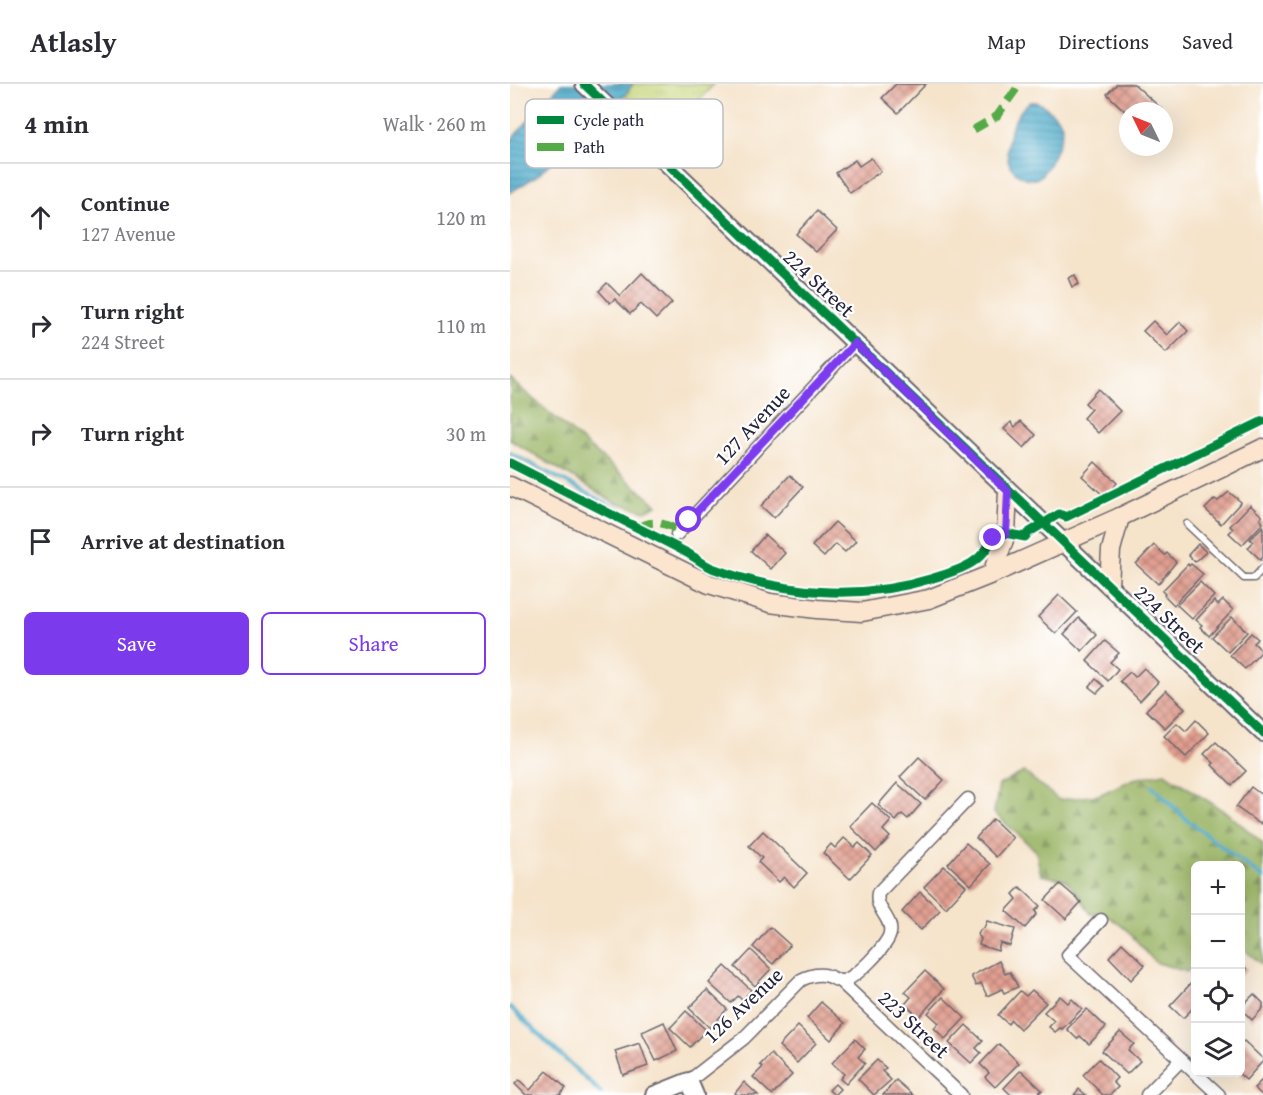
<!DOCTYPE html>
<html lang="en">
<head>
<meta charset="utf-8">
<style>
	:root { --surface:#fff; --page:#f7f7f7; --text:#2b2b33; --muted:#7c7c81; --line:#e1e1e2; --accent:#7c3aed }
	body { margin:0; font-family:"Gentium Book Plus",serif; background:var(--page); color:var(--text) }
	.controls { position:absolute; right:18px; bottom:18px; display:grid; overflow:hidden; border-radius:9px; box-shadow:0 6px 24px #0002 }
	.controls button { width:54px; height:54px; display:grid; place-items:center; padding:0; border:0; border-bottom:2px solid var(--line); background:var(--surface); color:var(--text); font:30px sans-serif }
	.compass { position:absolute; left:609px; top:18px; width:54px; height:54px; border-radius:50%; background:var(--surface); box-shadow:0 6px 24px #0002; rotate:313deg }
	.stop { position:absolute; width:18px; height:18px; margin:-14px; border:4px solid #7c3aed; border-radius:50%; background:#fff }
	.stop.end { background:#7c3aed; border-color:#fff; box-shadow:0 2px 6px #0008 }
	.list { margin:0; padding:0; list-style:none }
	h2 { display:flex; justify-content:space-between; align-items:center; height:78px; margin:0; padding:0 24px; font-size:26px }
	h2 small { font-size:20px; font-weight:400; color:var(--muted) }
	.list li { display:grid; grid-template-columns:39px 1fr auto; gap:18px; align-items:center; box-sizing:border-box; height:108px; padding:0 24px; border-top:2px solid var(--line) }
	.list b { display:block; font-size:22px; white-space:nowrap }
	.list p { margin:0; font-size:20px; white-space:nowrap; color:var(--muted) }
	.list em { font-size:20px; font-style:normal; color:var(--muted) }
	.actions { display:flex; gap:12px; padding:18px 24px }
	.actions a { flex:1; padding:14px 0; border:2px solid var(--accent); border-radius:9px; text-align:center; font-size:21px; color:var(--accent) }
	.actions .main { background:var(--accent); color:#fff }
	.icon { flex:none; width:33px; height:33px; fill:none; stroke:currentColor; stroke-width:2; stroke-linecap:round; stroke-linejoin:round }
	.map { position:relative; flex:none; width:753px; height:1011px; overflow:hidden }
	header { display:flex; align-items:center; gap:36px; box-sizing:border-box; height:84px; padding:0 30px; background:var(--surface); border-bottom:2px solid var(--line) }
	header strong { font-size:28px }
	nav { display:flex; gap:33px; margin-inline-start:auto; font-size:21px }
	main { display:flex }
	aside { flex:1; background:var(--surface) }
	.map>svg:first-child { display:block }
</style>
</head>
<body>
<header>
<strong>Atlasly</strong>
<nav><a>Map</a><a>Directions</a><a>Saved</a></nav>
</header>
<main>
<aside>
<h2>4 min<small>Walk · 260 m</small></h2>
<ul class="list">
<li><svg class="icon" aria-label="ahead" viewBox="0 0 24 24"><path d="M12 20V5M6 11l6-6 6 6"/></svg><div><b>Continue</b><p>127 Avenue</p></div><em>120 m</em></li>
<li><svg class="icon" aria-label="right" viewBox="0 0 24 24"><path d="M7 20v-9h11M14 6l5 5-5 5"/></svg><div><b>Turn right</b><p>224 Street</p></div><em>110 m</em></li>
<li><svg class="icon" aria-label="right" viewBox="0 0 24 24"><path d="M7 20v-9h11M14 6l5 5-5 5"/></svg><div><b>Turn right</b></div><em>30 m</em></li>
<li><svg class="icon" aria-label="arrive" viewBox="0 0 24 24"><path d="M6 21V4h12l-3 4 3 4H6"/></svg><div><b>Arrive at destination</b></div></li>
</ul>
<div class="actions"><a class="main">Save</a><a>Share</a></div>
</aside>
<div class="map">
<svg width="753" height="1011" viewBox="0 0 753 1011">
	<defs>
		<pattern id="forest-firs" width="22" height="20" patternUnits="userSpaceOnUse" patternTransform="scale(1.5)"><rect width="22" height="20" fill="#9cb668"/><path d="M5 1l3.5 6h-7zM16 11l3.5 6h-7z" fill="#7f9457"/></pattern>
		<pattern id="park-tufts" width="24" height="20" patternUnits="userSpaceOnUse" patternTransform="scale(1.5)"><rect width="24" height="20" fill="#c5d477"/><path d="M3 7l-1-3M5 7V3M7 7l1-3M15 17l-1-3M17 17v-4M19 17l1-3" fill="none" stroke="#a9b668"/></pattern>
		<pattern id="water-rules" width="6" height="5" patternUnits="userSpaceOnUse" patternTransform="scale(1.5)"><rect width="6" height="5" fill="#4aa9c9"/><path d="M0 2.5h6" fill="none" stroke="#3d89a4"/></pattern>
		<pattern id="building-cross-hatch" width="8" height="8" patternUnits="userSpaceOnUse" patternTransform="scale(1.5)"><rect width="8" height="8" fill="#e19f90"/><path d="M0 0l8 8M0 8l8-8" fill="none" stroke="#b68177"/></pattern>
	</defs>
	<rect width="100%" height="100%" fill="#fff"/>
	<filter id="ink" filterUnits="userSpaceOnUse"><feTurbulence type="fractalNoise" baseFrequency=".0167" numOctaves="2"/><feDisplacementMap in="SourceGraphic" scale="12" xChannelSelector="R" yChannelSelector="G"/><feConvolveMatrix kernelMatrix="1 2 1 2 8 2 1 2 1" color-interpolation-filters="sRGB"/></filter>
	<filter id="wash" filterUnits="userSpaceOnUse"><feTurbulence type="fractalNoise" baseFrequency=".008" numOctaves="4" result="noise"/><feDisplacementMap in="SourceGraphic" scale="24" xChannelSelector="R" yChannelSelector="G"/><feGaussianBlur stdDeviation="1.35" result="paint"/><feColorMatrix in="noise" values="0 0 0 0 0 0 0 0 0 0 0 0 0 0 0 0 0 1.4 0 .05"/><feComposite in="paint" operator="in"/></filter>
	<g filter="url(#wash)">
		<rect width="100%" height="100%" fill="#f5e3ca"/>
		<g fill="url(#forest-firs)" stroke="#5f6c52" stroke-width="1.5">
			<path d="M0,295L147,421L135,427L104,418L0,356Z"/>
			<path d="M514,688L549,716L589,711L623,695L655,689L720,731L753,759V881L731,863L730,782H686L685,882L677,888L645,878L617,846L599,833L581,830L570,813L556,796L531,791L526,767L484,729L489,701Z"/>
		</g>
		<path fill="url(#park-tufts)" stroke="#747b59" stroke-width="1.5" d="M103,0H204L156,51Z"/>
		<g fill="url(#water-rules)" stroke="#366682" stroke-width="1.5">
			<path d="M51,0H123L110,18L96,25L28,91L0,109V57Z"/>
			<path d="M519,18C528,17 534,21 540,27C545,32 551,35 552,42C554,53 536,93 525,95C515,97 505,89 500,82C492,61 502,33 519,18Z"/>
		</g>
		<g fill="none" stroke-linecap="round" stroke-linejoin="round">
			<g stroke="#4aa9c9" stroke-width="4">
				<path d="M0,369L117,430"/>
				<path d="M642,702L676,735L753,794"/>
				<path d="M0,923L91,1009"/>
			</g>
		</g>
		<g id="blocks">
			<g fill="url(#building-cross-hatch)">
				<path d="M386,0H416L388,29L372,14Z"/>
				<path d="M607,0H624L654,27H618V30L597,10Z"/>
				<path d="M361,74L371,87L340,109L326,89L345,76L349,82Z"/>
				<path d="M307,127L327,146L306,168L286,150Z"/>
				<path d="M132,189L162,219L146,235L131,220L120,230L105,215L100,219L89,207L97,199L110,212Z"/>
				<path d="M565,191L569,200L562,203L558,194Z"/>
				<path d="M643,237L657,251L670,238L678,247L656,269L633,247Z"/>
				<path d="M588,305L610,327L588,349L573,334L581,325L575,319Z"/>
				<path d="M511,337L526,351L514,364L494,345L501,338L505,343Z"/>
				<path d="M585,378L607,399L595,413L572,392Z"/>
				<path d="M280,391L293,403L264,434L251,422Z"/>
				<path d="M719,408L731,418L711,440L695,425L705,415L708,417Z"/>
				<path d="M740,421L752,432L750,435L753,439L732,461L719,449L723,445L720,442Z"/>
				<path d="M325,438L346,457L335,468L326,460L314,473L302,462Z"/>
				<path d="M753,442V473L751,476L738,464L743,458L740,455Z"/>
				<path d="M255,451L275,469L261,485L241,467Z"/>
				<path d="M688,460L696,468L685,478L678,471Z"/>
				<path d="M644,461L655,471L657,469L666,478L648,500L626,480Z"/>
				<path d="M678,480L679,482L681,480L693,490L664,521L654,511L655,510L652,507Z"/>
				<path d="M690,498L704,512L682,535L667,521Z"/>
				<path d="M549,511L567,528L546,550L528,533Z"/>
				<path d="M713,516L723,526L699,552L690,543L692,541L686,536L704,517L708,521Z"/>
				<path d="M722,533L737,548L718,568L702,553Z"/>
				<path d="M569,534L587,551L572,567L554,550Z"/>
				<path d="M741,549L748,555L744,559L752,567L735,585L720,571Z"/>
				<path d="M595,557L609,569L600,578L608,585L598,597L577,577Z"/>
				<path d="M634,584L648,598L630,617L610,597L620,588L625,593Z"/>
				<path d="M586,595L594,602L587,609L579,603Z"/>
				<path d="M656,606L675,624L655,644L636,626Z"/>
				<path d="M686,636L699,649L676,673L654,652L667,639L676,647Z"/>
				<path d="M706,658L736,687L722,701L702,681L704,679L694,670Z"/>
				<path d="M409,673L434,696L415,716L390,693Z"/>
				<path d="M387,699L411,720L398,735L392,730L386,737L368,721Z"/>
				<path d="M741,703L753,712V736L750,740L726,723Z"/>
				<path d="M362,719L381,737L373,746L380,753L366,768L340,742Z"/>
				<path d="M483,735L503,754L486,773L466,754Z"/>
				<path d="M253,747L297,789L284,803L274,793L269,798L248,778L252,774L239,762Z"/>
				<path d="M334,754L345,763L349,759L362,771L340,795L313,769L321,760L325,764Z"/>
				<path d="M456,759L480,780L461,801L438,780Z"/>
				<path d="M434,782L456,802L436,824L414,803Z"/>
				<path d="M550,800L571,818L556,835L535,816Z"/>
				<path d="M510,803L530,822L525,827L527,830L515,844L496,827L507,815L503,810Z"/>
				<path d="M410,808L430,826L411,846L392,828Z"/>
				<path d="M477,837L505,845L500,862L490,859L488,867L469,861L471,855L468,851L470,846L474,844Z"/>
				<path d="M260,843L280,861L263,880L243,863Z"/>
				<path d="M612,859L635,881L621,896L599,873Z"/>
				<path d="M241,866L261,885L245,902L225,883Z"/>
				<path d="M489,877L495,890L500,888L508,903L494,909L492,905L477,912L471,899L466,902L461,892Z"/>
				<path d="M730,879L737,885L730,891Z"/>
				<path d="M215,882L241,906L232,916L228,912L221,919L199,899Z"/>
				<path d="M415,887L434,905L409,933L395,920L401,913L395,908Z"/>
				<path d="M686,894V929L682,925L673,934L660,922Z"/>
				<path d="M197,906L217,925L200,944L179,924Z"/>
				<path d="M522,906L536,919L510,945L501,936L498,940L488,931L510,907L516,912Z"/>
				<path d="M744,910L753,919V924L742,936L730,924Z"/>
				<path d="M550,912L558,919L562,915L572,925L552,945L550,944L545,948L539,943L544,937L534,928Z"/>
				<path d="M433,913L455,934L435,955L424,944L429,939L418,929Z"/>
				<path d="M311,918L335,939L321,956L297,934Z"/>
				<path d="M577,925L596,943L579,960L570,952L567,955L557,945Z"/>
				<path d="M176,927L196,946L180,963L160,944Z"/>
				<path d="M154,938L167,967L146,977L132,948Z"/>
				<path d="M456,941L473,957L466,964L471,969L461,979L439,959Z"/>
				<path d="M288,942L306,959L287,979L269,962Z"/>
				<path d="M610,948L624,960L618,966L630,977L617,990L592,967Z"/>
				<path d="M345,955L355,965L348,973L355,979L336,1000L330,995L334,990L322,979Z"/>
				<path d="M734,957L753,975V977L736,996L727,988H730V960Z"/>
				<path d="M130,959L138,982L113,991L105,967Z"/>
				<path d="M489,960L509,979L485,1003L475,993L479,989L470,980Z"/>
				<path d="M261,970L282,991L262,1011L243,993L253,983L250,981Z"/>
				<path d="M589,975L607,994L603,998L608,1003L600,1011H593L573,991Z"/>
				<path d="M367,976L376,984L372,987L381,996L364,1011L348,995Z"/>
				<path d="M511,986L532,1006L527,1011H501L494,1004Z"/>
				<path d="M37,987L56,1004L50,1011H16L5,1000L9,996L20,1006Z"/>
				<path d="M753,995V1011H752L744,1004Z"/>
				<path d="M386,996L403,1011H373Z"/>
				<path d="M234,998L248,1011H228L225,1009Z"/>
				<path d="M325,1000L330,1005L324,1011L319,1006Z"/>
				<path d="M569,1005L576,1011H564Z"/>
			</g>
		</g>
	</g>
	<g filter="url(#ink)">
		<use href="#blocks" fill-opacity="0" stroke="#6c666d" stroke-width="1.5"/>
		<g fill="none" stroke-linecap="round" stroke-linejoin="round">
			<defs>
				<path id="service" d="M677,440L734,494H744L753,484"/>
				<g id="minor">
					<path d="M167,450L345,259"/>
					<path d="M591,836L558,871L709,1011"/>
					<path d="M330,897L451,1011"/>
					<path d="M179,997L234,954L291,896C299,892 308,889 318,892C322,893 327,897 331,897C343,898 379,860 380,849C383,834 364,825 368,809L458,715"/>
					<path d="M637,1011L671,976"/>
				</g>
				<g id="tertiary">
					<path d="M74,0L753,649"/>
					<path d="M144,1011L179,997L185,1011"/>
				</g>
				<g id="secondary">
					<path d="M0,402L199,500L260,519L307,525L352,528L419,515L482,490L610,433L753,364"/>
					<path d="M482,490L496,450L498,407"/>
					<path d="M599,501L601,466L610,433"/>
				</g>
			</defs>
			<use href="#service" stroke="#6c666d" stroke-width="9"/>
			<use href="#minor" stroke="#6c666d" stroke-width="15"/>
			<use href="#tertiary" stroke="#6c666d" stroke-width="20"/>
			<use href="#secondary" stroke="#6c666d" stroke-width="21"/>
			<use href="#service" stroke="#fff" stroke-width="6"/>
			<use href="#minor" stroke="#fff" stroke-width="12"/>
			<use href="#tertiary" stroke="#fff" stroke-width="16"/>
			<use href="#secondary" stroke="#fce5cf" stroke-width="18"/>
			<g stroke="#53aa46" stroke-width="8" stroke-dasharray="15 8" stroke-linecap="butt">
				<path d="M463,46L487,32L510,0"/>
				<path d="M129,444C142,434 156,440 170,447"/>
			</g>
			<defs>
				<g id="cycleway">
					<path d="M74,0L753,649"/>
					<path d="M0,379C43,401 87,423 130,445C146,453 163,461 179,470C186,474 193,480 202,484C271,510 349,517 420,495C450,486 475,480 485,447L515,453L518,449L549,430L556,433L753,337"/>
				</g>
			</defs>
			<use href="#cycleway" stroke="#fff" stroke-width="13"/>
			<use href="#cycleway" stroke="#00873e" stroke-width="9"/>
		</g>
	</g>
	<g fill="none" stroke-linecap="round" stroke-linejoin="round" filter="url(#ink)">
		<path stroke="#7c3aed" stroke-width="8" d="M179,436L345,259L498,407L496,450L486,447L483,454"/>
	</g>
	<g text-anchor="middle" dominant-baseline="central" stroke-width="4.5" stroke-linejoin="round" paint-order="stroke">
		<g font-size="21" fill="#22223b" stroke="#fff">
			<text transform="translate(309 199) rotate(43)">224 Street</text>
			<text transform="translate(242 341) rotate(-47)">127 Avenue</text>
			<text transform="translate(660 535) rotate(44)">224 Street</text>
			<text transform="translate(233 921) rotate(-43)">126 Avenue</text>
			<text transform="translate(404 940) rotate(43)">223 Street</text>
		</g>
	</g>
	<rect x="15" y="15" width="198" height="69" rx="9" fill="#fff" stroke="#bdbdc4" stroke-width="1.5"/>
	<rect x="27" y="32" width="27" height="8" fill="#00873e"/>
	<rect x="27" y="59" width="27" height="8" fill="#53aa46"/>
	<g font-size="16" fill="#22223b">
		<text x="64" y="42">Cycle path</text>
		<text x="64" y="69">Path</text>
	</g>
</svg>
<div class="controls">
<button>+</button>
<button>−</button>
<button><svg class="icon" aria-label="locate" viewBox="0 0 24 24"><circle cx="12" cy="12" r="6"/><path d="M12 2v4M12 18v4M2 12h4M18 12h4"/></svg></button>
<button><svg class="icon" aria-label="layers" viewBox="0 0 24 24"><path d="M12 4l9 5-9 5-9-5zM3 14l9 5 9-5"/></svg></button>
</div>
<svg class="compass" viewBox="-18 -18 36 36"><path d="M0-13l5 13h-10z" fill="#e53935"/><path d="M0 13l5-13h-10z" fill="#7c7c81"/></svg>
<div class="stop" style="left:179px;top:436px"></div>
<div class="stop end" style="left:483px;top:454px"></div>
</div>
</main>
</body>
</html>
